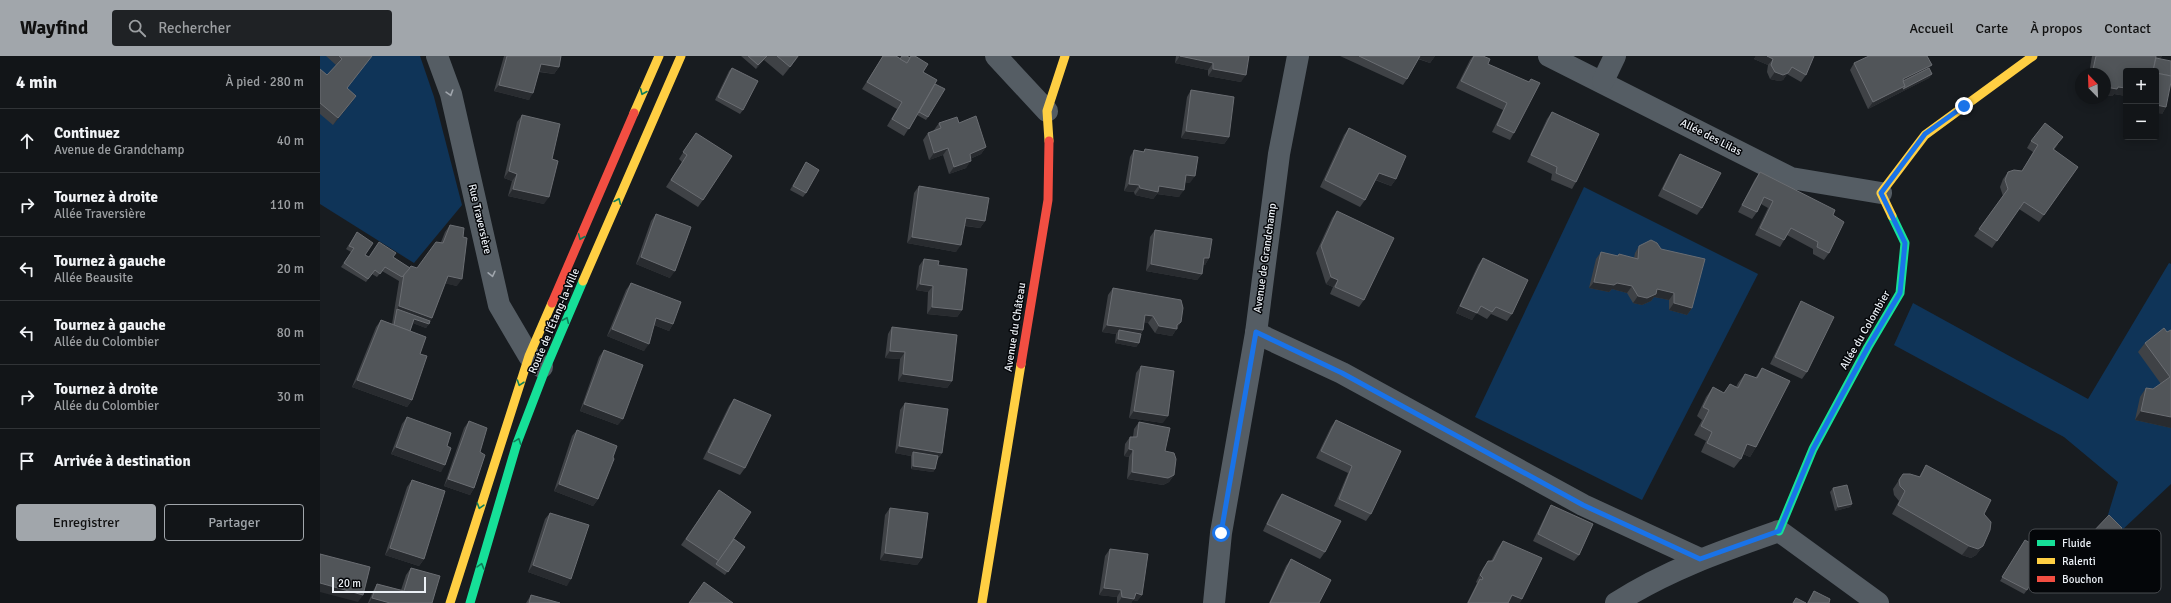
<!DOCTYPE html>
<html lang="fr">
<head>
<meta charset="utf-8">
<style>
	:root { --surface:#121518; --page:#1f2225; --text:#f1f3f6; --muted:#9c9fa2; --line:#313437; --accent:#a1a6ab }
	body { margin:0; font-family:Signika,sans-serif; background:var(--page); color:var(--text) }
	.controls { position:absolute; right:12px; top:12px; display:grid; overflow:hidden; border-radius:4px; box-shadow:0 2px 10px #0003 }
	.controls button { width:36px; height:36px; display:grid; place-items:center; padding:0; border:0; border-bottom:1px solid var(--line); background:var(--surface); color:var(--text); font:20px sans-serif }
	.compass { position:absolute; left:1755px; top:12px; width:36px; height:36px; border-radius:50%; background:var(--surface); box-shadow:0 2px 10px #0003; rotate:337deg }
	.scale { position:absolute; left:12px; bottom:10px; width:94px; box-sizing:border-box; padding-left:4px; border:2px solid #ebf0f6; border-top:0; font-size:11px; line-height:14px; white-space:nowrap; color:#ebf0f6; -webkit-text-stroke:3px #040609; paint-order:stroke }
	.stop { position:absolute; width:12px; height:12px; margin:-9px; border:3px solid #1a73e8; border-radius:50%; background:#fff }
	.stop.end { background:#1a73e8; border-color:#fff; box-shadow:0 1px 4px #0008 }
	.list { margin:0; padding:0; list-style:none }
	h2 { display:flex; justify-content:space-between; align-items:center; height:52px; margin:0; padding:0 16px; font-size:17px }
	h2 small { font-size:13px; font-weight:400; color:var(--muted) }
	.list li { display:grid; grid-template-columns:26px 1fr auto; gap:12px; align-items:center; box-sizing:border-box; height:64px; padding:0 16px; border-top:1px solid var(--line) }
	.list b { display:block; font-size:15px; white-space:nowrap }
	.list p { margin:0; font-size:13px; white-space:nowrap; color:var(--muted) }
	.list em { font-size:13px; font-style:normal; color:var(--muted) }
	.actions { display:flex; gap:8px; padding:12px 16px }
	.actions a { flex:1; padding:9px 0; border:1px solid var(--accent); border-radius:4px; text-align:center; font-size:14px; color:var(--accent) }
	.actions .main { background:var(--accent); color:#111 }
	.icon { flex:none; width:22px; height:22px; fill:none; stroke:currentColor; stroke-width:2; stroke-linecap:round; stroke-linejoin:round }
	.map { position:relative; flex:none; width:1851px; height:547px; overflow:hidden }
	header { display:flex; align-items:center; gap:24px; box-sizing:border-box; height:56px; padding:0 20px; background:var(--accent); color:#111 }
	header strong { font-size:19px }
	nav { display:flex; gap:22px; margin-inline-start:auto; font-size:14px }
	.search { width:280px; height:36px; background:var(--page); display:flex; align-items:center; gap:10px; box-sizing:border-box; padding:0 14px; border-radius:4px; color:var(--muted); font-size:15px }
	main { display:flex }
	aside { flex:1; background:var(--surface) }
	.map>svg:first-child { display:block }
</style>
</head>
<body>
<header>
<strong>Wayfind</strong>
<div class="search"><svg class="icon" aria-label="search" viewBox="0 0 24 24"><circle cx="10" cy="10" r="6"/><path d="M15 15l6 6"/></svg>Rechercher</div>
<nav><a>Accueil</a><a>Carte</a><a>À propos</a><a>Contact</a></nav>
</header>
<main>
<aside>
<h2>4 min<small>À pied · 280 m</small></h2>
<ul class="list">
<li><svg class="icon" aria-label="ahead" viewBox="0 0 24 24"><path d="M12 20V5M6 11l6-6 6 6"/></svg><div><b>Continuez</b><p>Avenue de Grandchamp</p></div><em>40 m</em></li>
<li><svg class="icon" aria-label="right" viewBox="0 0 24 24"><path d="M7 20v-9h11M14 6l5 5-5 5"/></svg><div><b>Tournez à droite</b><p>Allée Traversière</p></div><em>110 m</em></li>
<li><svg class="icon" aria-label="left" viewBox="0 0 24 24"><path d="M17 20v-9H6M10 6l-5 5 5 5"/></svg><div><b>Tournez à gauche</b><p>Allée Beausite</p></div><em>20 m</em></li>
<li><svg class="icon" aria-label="left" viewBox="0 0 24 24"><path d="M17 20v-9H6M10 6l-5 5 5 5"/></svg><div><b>Tournez à gauche</b><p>Allée du Colombier</p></div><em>80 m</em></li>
<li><svg class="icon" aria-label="right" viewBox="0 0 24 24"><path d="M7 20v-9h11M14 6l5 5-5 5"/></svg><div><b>Tournez à droite</b><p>Allée du Colombier</p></div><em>30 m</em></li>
<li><svg class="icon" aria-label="arrive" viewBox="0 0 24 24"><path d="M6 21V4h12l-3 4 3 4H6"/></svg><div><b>Arrivée à destination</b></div></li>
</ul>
<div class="actions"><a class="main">Enregistrer</a><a>Partager</a></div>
</aside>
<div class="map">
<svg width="1851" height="547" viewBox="0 0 1851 547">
	<rect width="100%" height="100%" fill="#181c20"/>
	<g fill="#0f3458">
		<path d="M0,0H100L114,41L142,149L94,207L0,148Z"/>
		<path d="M1264,131L1438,218L1322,444L1155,361Z"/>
		<path d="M1849,207L1851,208V428L1800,476L1787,462L1798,426L1744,381L1574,289L1593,247L1768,343Z"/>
	</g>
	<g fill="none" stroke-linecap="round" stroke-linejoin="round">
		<g stroke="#555d64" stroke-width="22">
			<path d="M117,0L131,38L179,249L209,300L222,311"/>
			<path d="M676,0L727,55"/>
			<path d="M1229,0L1471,122L1561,137"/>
			<path d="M1283,25L1295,0"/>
			<path d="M936,277L1022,317L1263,449L1380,503"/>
			<path d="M894,547L901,477L936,277L959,98L978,0"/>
			<path d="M1296,547C1347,514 1402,495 1459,475L1558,547"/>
		</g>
		<g stroke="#16e098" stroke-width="9">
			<path d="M1459,475L1493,393L1548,291L1580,237L1585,187L1572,160"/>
			<path d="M150,547L197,387L225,314L263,225"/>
		</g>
		<g stroke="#ffcf43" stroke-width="9">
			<path d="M314,57L339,0"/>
			<path d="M729,85L727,55L745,0"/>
			<path d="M1572,160L1561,137L1605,79L1713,0"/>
			<path d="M263,225L361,0"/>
			<path d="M130,547L209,300L232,247"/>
			<path d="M662,547L701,308"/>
		</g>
		<g stroke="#f24e42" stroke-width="9">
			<path d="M232,247L314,57"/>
			<path d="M701,308L728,144L729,85"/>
		</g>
	</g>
	<g fill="#3f4246">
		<path d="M6,0H52L27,32L36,40L13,69L0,58V13L7,19L16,9Z"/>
		<path d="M184,0H241L239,11L234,18L219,16L209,44L174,35Z"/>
		<path d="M421,0H479L463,20L444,4L436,13Z"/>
		<path d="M563,0H576L603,16L615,28L608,61L606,64L597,59L584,80L567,70L577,53L542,33Z"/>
		<path d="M856,0H929L921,26L888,20V14L855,7Z"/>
		<path d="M1020,0H1115L1110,7L1098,3L1087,23L1083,29Z"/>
		<path d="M1153,0H1163L1168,8L1209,26L1194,77L1190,84L1172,76L1183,54L1136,32L1150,4Z"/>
		<path d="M1436,0H1494L1486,19L1481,26L1467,18L1463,24L1459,25L1450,23L1447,16L1448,9L1434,3Z"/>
		<path d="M1772,0H1842L1840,3L1846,51L1842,58L1806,15V40L1794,38L1792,40L1785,39V18H1769Z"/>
		<path d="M1534,7L1612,9L1609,12L1612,18L1609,22L1548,53L1530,14Z"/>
		<path d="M412,12L423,54L420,58L395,44L409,15Z"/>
		<path d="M871,34L909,81L904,88L861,82L867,41Z"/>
		<path d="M1232,56L1256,126L1252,133L1231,124L1232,118L1207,106L1227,63Z"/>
		<path d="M202,59L232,103L224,148L188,140L192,125L184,122L197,66Z"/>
		<path d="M619,67H639L666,91L661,98L650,103L646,112L629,118L623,99L609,104L603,84L608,77L614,75V74Z"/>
		<path d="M1029,72L1076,123L1071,130L1055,124L1045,144L1040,151L1000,131L1024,79Z"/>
		<path d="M371,84L383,144L378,151L346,131L362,106L359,103Z"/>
		<path d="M1711,85L1738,88L1734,94L1758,111L1719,166L1699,153L1672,192L1654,180L1683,140L1680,131L1683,123L1688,116L1702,115L1713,96L1707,92Z"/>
		<path d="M825,93L870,127L865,126L859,141L837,138L833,143L815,139L814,136L804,135L810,101L814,94L823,96Z"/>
		<path d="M1360,98L1382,152L1377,159L1338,140L1356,104Z"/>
		<path d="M486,106V137L483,141L470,134Z"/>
		<path d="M1440,116L1513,159L1509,197L1504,204L1493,198V193L1467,179L1460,191L1435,179L1448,152L1441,148L1437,156L1432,163L1418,156L1435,123Z"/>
		<path d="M599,130L665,165L660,172L645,170L636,196L587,187L594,137Z"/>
		<path d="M1017,155L1044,244L1039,251L1010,238L1013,231L1006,228L996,197L1012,162Z"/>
		<path d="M336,158L350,222L316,208L331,165Z"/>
		<path d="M130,169L137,230L125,227L112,262L106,272L93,267L90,275L100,298L92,344L87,351L32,331L56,271L61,264L72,268L79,225L62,215L57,221L52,218L46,226L21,211L31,196L26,193L37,176L45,199L49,201H73L90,212H97L121,186L125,176Z"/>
		<path d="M835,174L889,202L885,209H883L882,218L877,224L826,215L830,181Z"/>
		<path d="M1319,190L1372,252L1367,259L1349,254V244L1334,241L1331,245L1322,249L1313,247L1307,237L1292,233L1289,236L1269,232L1276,203L1281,196L1297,200L1299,198L1314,202L1315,197Z"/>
		<path d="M1163,202L1192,258L1187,265L1171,258L1167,263L1156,257L1152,264L1136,257L1158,209Z"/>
		<path d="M604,203L618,209L642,254L637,261L607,258L608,236L596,234L599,210Z"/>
		<path d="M311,227L353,268L349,275L334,269L324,295L287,280L306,234Z"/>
		<path d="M793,232L861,266L852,280L835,277L828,267L824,266L823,274L821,278L819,287L816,291L795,287L796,278L782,276L788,239Z"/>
		<path d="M1481,245L1487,316L1482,323L1450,308L1477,252Z"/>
		<path d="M572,271L632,325L627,332L578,325L580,303L565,302L568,278Z"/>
		<path d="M1851,274V372L1815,364L1820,341L1826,332L1833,333L1841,328L1818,296L1825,287Z"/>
		<path d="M284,294L298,369L260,355L279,301Z"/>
		<path d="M821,310L843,367L809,362L816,317Z"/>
		<path d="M1442,312L1436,391L1430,401L1423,398L1421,403L1414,412L1381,396L1386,385L1374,379L1382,364L1377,360L1386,341L1393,331L1404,337L1410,328L1416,331L1418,327L1425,318L1435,322Z"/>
		<path d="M414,343L425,412L420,419L383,403L409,350Z"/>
		<path d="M585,347L622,397L617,404L615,413L613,416L591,413V400L575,397L580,354Z"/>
		<path d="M87,361L127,390L121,416L71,398L82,368Z"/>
		<path d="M1016,364L1051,458L1046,465L1014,450L1028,417L996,402L1011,371Z"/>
		<path d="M149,365L160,396L154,432L150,439L124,430L144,372Z"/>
		<path d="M819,366L845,395L854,419L849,426L843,429L807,423L809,401L804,400L805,388L810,381H813L814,373Z"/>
		<path d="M257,374L278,443L273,450L234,435L252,380Z"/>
		<path d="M1606,409L1664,458L1663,490L1656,499L1651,502L1642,499L1572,458L1579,445L1574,439L1573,433L1579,424L1599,421Z"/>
		<path d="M92,424L104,503L99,510L65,499L87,431Z"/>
		<path d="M1513,432L1532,448L1530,451L1515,455L1510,436Z"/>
		<path d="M399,434L414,483L425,491L405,519L361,489Z"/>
		<path d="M962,438L1005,496L1000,503L943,475L957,445Z"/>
		<path d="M1231,449L1259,499L1254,505L1213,485L1227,456Z"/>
		<path d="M570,452L602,502L597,509L560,504L565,459Z"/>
		<path d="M230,457L247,530L208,516L225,463Z"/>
		<path d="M1800,476L1781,496L1768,482L1771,478Z"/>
		<path d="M1705,484L1707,534L1704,538L1680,525Z"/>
		<path d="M1183,485L1200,547H1190L1189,546L1188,547H1147L1157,527L1156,526L1163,512L1168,505H1171L1178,492Z"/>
		<path d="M790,493L822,539L817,545L813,544L811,547H797V541L779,539L785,500Z"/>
		<path d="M971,503L999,547H949L966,510Z"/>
		<path d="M91,512L112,547H48L53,535L57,528L81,534L86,519Z"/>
		<path d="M1494,535L1509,547H1487Z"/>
		<path d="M211,539L240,547H206Z"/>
	</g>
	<g fill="#282b2f">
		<path d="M447,0L444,4L436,13L438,9Z"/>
		<path d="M478,0H479L463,20L470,11Z"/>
		<path d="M860,0L893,7L888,14L855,7Z"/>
		<path d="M1099,0H1115L1110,7L1097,2Z"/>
		<path d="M1436,0H1447L1453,3L1448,9L1434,3Z"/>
		<path d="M1836,0H1842L1838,6Z"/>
		<path d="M221,8L239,11L234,18L217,15Z"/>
		<path d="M1612,9L1607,16L1581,28L1583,23Z"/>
		<path d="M893,13L926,19L921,26L888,20Z"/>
		<path d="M1455,16L1468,17L1463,24L1459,25L1450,23Z"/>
		<path d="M1612,18L1609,22L1548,53L1553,46L1585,30Z"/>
		<path d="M179,29L213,37L209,44L174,35Z"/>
		<path d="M1785,31H1798L1806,32V40L1794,38L1792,40L1785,39Z"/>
		<path d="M36,40L31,47L13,69L18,62Z"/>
		<path d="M1836,49L1846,51L1842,58L1836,57Z"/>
		<path d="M866,75L909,81L904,88L861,82Z"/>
		<path d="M666,91L661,98L645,105L650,98Z"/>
		<path d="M628,92L623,99L609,104L614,97Z"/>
		<path d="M651,105L646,112L629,118L634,111Z"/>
		<path d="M189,115L197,118L192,125L184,122Z"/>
		<path d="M1059,117L1076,123L1071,130L1054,123Z"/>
		<path d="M866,119L875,120L870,127L861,126Z"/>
		<path d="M809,128L819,129L814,136L804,135Z"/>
		<path d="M839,130L864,134L859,141L837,138L833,143L815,139L820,132Z"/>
		<path d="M193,133L229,141L224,148L188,140Z"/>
		<path d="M646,162L665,165L660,172L642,169Z"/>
		<path d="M592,181L641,189L636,196L587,187Z"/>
		<path d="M321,201L355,215L350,222L316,208Z"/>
		<path d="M884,202H889L885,209H879Z"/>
		<path d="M831,208L882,218L877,224L826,215Z"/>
		<path d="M128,220L142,223L137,230L123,227Z"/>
		<path d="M1011,221L1018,224L1013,231L1006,228Z"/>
		<path d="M1274,226L1297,227L1312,230L1307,237L1292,233L1289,236L1269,232Z"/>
		<path d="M600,228L613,230L608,236L596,234Z"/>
		<path d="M1337,233L1354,237L1349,244L1334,241L1331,245L1322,249L1313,247L1318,240Z"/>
		<path d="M1354,247L1372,252L1367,259L1349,254Z"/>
		<path d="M79,250L112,262L106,272L92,267L77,253Z"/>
		<path d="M1140,250L1157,257L1152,264L1136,257Z"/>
		<path d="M612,251L642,254L637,261L607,258Z"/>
		<path d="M825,259L833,260L828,267L820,266Z"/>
		<path d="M336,262L353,268L349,275L332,268Z"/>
		<path d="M861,266L852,280L835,277L839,270L857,269Z"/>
		<path d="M787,269L823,274L818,281L799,274L796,278L782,276Z"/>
		<path d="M292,273L329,288L324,295L287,280Z"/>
		<path d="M798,283L819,287L816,291L795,287Z"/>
		<path d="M570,295L585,296L580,303L565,302Z"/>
		<path d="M583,318L632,325L627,332L578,325Z"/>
		<path d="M37,324L92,344L87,351L32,331Z"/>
		<path d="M264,348L303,363L298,369L260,355Z"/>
		<path d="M814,355L848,360L843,367L809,362Z"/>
		<path d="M1821,355L1851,361V372L1815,364Z"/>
		<path d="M1427,388L1436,391L1430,401L1421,397Z"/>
		<path d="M579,390L622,397L617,404L593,396L591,400L575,397Z"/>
		<path d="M76,391L125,409L121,416L71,398Z"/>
		<path d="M809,393L813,394L809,401L804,400Z"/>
		<path d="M593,410L615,413L613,416L591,413Z"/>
		<path d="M812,416L854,419L849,426L843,429L807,423Z"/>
		<path d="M128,423L154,432L150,439L124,430Z"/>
		<path d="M239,428L278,443L273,450L234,435Z"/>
		<path d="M1532,448L1530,451L1515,455L1518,451Z"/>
		<path d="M1802,472L1800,476L1781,496L1784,492Z"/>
		<path d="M1649,490H1663L1656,499L1651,502L1642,499Z"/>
		<path d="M70,492L104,503L99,510L65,499Z"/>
		<path d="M565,497L602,502L597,509L560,504Z"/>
		<path d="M213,509L251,523L247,530L208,516Z"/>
		<path d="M0,527L43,539L38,546L0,536Z"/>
		<path d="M784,532L801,534L797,541L779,539Z"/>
		<path d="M816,537L822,539L817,545L813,544L811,547H798L802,541Z"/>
		<path d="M1192,539L1202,543L1200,547H1190L1187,546Z"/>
		<path d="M52,542L70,547H49Z"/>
	</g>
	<g fill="#515559" stroke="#6a6d72">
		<path d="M19,0H52L27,32L36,40L18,62L0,47V13L7,19L22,3Z"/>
		<path d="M187,0H241L239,11L221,8L213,37L179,29Z"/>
		<path d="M428,0H447L438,9Z"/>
		<path d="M457,0H478L470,11Z"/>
		<path d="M563,0H576L587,7L591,0H595L608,8L603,16L617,24L589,73L572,63L582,46L547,26Z"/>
		<path d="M582,0H587L590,2L587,7L580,3Z"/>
		<path d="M860,0H929L926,19L893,13V7Z"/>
		<path d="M1039,0H1100L1087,23Z"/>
		<path d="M1154,0H1163L1170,3L1168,8L1209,26L1211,23L1220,27L1194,77L1177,69L1187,47L1141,25Z"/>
		<path d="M1447,0H1494L1486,19L1472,11L1468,17L1463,19L1455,16L1451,9L1453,3Z"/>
		<path d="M1549,0H1607L1612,9L1583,23L1585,30L1553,46L1534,7Z"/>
		<path d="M1776,0H1836L1833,15H1806V32L1798,31L1797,33L1785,31V18H1772Z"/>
		<path d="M1836,2L1851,5V20L1836,17V15H1833Z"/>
		<path d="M412,12L438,25L423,54L398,41Z"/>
		<path d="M1609,12L1612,18L1583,33L1585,30L1583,25Z"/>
		<path d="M1836,17L1851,20V26L1846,51L1836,49Z"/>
		<path d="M615,28L625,33L608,61L599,56Z"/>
		<path d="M871,34L914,41L909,81L866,75Z"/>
		<path d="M1232,56L1279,78L1256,126L1236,117L1237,111L1211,99Z"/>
		<path d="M202,59L240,68L232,103L238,105L229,141L193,133L197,118L189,115Z"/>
		<path d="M656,60L666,91L650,98L651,105L634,111L628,92L614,97L608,77L621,72L619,67L637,61L639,67Z"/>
		<path d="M1725,67L1743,81L1733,93L1758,111L1724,159L1704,146L1677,185L1659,173L1688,133L1685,124L1688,116L1694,114L1702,115L1718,89L1711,85Z"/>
		<path d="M1029,72L1086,100L1076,123L1059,117L1045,144L1005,124Z"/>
		<path d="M376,77L412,100L383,144L351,124L367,99L363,96Z"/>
		<path d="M825,93L878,101L875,120L866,119L864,134L839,130L838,136L820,132L819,129L809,128L814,94L824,96Z"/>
		<path d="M1360,98L1401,117L1382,152L1343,133Z"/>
		<path d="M486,106L499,114L486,137L473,130Z"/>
		<path d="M1440,116L1515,154L1513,159L1524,166L1509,197L1497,191L1498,186L1471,172L1464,184L1440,172L1453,145L1444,141L1437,156L1422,149Z"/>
		<path d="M599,130L669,142L665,165L646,162L641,189L592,181Z"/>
		<path d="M1017,155L1074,182L1044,244L1015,231L1018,224L1011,221L1001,190Z"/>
		<path d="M336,158L371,171L355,215L321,201Z"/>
		<path d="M130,169L144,172L143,181L147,182L142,223L128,220L112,262L79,250L84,218L91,210L97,212L116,186L123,187Z"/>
		<path d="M835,174L892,183L889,202H884L882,218L831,208Z"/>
		<path d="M37,176L53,187L45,199L49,201L59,186L76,197L73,201L90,212L82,221L65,211L60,218L55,214L48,223L24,207L34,192L29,190Z"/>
		<path d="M1331,184L1337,187L1341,193L1385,203L1372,252L1354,247V237L1337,233L1336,238L1327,242L1318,240L1312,230L1297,227L1294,229L1274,226L1281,196L1298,200L1299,198L1318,203L1319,190Z"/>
		<path d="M1163,202L1208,224L1192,258L1176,251L1172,256L1161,250L1157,257L1140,250Z"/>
		<path d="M604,203L619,205L618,209L647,213L642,254L612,251L613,230L600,228Z"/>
		<path d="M311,227L361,246L353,268L336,262L329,288L292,273Z"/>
		<path d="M793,232L861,244L863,252L861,266L857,269V273L839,270L833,260L825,259L823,274L787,269Z"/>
		<path d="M1481,245L1514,261L1487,316L1455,301Z"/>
		<path d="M77,253L110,265L109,268L94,263L90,275L74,269Z"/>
		<path d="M61,264L106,281L100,298L107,300L92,344L37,324Z"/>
		<path d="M572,271L637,279L632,325L583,318L585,296L570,295Z"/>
		<path d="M1844,272L1847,276L1851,274V361L1821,355L1826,332L1833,333L1850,321L1825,287Z"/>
		<path d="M799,274L821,278L819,287L798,283Z"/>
		<path d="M284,294L323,309L303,363L264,348Z"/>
		<path d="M821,310L854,315L848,360L814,355Z"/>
		<path d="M1442,312L1470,325L1436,391L1427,388L1421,403L1387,387L1392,376L1381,370L1389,354L1383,351L1393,331L1404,337L1410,328L1418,332L1425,318L1437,322Z"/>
		<path d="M414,343L451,359L425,412L388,396Z"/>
		<path d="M585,347L628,353L622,397L579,390Z"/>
		<path d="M87,361L131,377L127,390L131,392L125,409L76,391Z"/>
		<path d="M1016,364L1081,395L1051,458L1019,443L1032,410L1001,395Z"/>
		<path d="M149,365L167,372L160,396L165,399L154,432L128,423Z"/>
		<path d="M819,366L850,372L845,395L854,397L856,403L854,419L848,422L812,416L813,394L809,393L810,381H817Z"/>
		<path d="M257,374L297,390L293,401L294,403L278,443L239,428Z"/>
		<path d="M593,396L618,400L615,413L593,410Z"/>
		<path d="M1606,409L1671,444L1664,458L1671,466L1670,474L1663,490L1658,493L1649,490L1578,449L1585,435L1580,430L1579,424L1583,418H1590L1600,421Z"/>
		<path d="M92,424L125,435L104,503L70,492Z"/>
		<path d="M1527,429L1532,448L1518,451L1513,432Z"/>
		<path d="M399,434L431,456L399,505L366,483Z"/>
		<path d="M962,438L1021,465L1005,496L947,468Z"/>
		<path d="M1231,449L1273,468L1259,499L1218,478Z"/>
		<path d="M570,452L608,457L602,502L565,497Z"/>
		<path d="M230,457L269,469L251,523L213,509Z"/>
		<path d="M1789,459L1802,472L1784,492L1771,478Z"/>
		<path d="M414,483L425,491L408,516L396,508Z"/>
		<path d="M1705,484L1728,497L1707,534L1682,521Z"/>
		<path d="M1183,485L1222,502L1202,543L1192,539L1188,547H1148L1160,523L1162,524L1163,522L1160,519L1168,505H1173Z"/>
		<path d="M790,493L828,498L822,539L816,537L814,543L802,541L801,534L784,532Z"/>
		<path d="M0,498L50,511L43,539L0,527Z"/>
		<path d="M971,503L1011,524L999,547H950Z"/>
		<path d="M91,512L120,520L112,547H70L52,542L57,528L84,535Z"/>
		<path d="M384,526L413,547H369Z"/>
		<path d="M1494,535L1510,543L1509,547H1488Z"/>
		<path d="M211,539L240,547H209Z"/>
		<path d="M1476,542L1486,547H1473Z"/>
	</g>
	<defs><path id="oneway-chevron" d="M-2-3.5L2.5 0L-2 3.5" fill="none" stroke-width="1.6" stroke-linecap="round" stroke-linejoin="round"/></defs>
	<g stroke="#0e7e58">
		<use href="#oneway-chevron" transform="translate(323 36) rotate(113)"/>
		<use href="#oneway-chevron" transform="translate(298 145) rotate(-67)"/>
		<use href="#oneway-chevron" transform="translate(261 181) rotate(113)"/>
		<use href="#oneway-chevron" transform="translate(246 264) rotate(-67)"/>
		<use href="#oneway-chevron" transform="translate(200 327) rotate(109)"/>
		<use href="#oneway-chevron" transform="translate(198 385) rotate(-70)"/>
		<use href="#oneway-chevron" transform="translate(160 450) rotate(107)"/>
		<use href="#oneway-chevron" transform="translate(161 510) rotate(-74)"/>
	</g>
	<g stroke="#a0a6ad">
		<use href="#oneway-chevron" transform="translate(130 37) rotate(73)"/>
		<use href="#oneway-chevron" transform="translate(172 218) rotate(77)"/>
	</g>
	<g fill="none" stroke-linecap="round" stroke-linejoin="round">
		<path stroke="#1a73e8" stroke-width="5" d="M901,477L936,276L1022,317L1263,449L1380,503L1459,475L1493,393L1548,291L1580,237L1585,187L1561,137L1605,78L1644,50"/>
	</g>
	<g text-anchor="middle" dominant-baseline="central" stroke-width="3" stroke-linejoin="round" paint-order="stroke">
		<g font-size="11" fill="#ebf0f6" stroke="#040609">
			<text transform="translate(1391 81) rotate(27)">Allée des Lilas</text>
			<text transform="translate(160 163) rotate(77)">Rue Traversière</text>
			<text transform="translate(945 202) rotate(-82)">Avenue de Grandchamp</text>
			<text transform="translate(234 265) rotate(-67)">Route de l'Étang-la-Ville</text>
			<text transform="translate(695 271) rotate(-81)">Avenue du Château</text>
			<text transform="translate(1545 274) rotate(-60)">Allée du Colombier</text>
		</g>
	</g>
	<rect x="1709" y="473" width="132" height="64" rx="6" fill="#040609" stroke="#494c50" stroke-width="1"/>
	<rect x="1717" y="484" width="18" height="6" fill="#16e098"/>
	<rect x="1717" y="502" width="18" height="6" fill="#ffcf43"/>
	<rect x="1717" y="520" width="18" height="6" fill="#f24e42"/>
	<g font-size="11" fill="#ebf0f6">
		<text x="1742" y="491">Fluide</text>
		<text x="1742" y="509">Ralenti</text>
		<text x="1742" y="527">Bouchon</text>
	</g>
</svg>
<div class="controls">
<button>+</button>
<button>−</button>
</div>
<svg class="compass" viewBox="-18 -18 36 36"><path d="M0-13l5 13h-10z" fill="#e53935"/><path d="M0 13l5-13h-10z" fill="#9c9fa2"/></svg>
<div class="scale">20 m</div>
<div class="stop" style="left:901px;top:477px"></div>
<div class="stop end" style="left:1644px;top:50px"></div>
</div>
</main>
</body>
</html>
